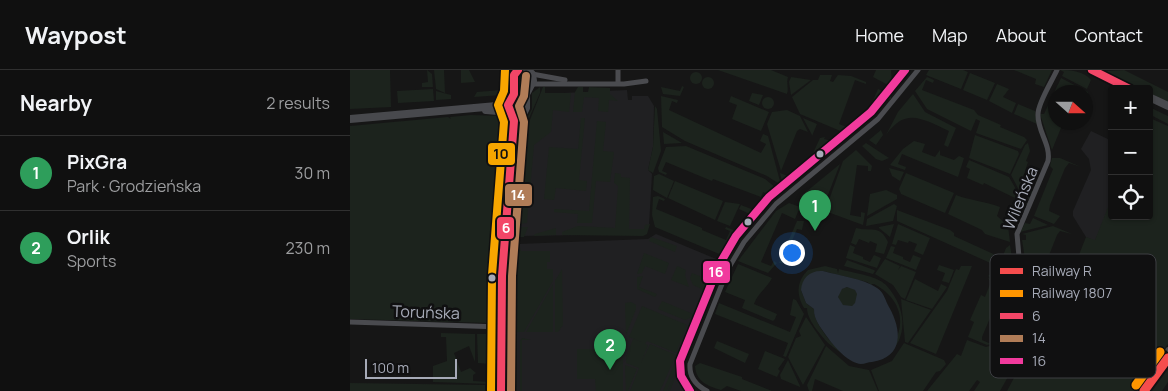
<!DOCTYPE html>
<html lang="en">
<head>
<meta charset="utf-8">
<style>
	:root { --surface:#101010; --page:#191919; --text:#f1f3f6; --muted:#9c9d9f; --line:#303030; --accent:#74767f }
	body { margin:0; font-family:Manrope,sans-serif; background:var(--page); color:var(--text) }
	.controls { position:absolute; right:15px; top:15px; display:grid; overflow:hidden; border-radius:5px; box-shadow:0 1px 4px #0004 }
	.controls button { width:45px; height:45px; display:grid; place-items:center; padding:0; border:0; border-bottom:1px solid var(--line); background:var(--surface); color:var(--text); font:25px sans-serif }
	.compass { position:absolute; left:698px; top:15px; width:45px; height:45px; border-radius:50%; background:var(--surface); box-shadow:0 1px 4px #0004; rotate:111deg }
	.scale { position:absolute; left:15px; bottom:12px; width:92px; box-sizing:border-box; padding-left:5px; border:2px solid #a6aab7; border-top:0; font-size:14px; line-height:18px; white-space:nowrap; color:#a6aab7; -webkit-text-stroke:4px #101011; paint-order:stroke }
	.you { position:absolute; left:441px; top:182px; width:18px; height:18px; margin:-12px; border:4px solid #fff; border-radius:50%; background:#1a73e8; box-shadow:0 0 0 8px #1a73e833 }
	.badge { display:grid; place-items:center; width:32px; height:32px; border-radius:50%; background:var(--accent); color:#fff; font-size:16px; font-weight:700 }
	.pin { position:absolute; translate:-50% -41px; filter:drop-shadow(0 1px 2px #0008) }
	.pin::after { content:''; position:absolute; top:26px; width:18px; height:15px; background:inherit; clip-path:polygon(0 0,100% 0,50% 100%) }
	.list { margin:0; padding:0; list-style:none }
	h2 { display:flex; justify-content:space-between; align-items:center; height:65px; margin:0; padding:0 20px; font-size:21px }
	h2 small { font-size:16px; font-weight:400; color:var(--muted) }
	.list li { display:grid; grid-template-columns:32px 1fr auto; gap:15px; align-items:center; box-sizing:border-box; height:75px; padding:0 20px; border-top:1px solid var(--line) }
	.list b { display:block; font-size:19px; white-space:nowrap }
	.list p { margin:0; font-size:16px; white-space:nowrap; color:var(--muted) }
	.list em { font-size:16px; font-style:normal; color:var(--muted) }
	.icon { flex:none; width:28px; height:28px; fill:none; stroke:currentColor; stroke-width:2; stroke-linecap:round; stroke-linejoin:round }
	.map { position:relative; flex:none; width:818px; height:321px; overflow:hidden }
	header { display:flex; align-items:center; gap:30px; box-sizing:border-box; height:70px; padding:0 25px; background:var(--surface); border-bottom:1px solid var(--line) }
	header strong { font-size:24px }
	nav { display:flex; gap:28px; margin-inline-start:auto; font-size:18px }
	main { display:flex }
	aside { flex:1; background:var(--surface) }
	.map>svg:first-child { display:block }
</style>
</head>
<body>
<header>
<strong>Waypost</strong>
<nav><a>Home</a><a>Map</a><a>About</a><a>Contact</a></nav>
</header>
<main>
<aside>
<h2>Nearby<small>2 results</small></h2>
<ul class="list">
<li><span class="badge" style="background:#2e9e5b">1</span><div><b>PixGra</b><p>Park · Grodzieńska</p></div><em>30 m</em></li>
<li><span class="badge" style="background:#2e9e5b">2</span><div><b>Orlik</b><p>Sports</p></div><em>230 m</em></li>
</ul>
</aside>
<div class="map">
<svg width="818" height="321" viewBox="0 0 818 321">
	<rect width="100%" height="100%" fill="#161616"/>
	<g fill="#202022">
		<path d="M277,20L278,30H282V26H298L304,36L303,77L298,100L302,104L299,155L296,164L169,166L180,53L193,24Z"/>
		<path d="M741,61L762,71V131L745,171L736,167L723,146V141L741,100L739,89L731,79Z"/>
		<path d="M306,164L371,191L358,222V230L328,300L333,302L335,300L339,313L347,321H163V233L168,174L298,169Z"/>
	</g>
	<g fill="#1c231d" fill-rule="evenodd">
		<path d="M0,0H40L41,37L0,39Z"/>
		<path d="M77,0L82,4L83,17H72V13L78,12Z"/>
		<path d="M84,0H94L95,23L86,19Z"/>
		<path d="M111,0H119L125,12L111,13Z"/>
		<path d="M152,0H161L159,19L155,25Z"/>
		<path d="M368,0H421L438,7C436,13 439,18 437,24Z"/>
		<path d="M526,0H541L542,13L540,12L538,15L523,7Z"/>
		<path d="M579,0H613L618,2L611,19L576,5Z"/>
		<path d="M664,0H702L694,17L685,14L686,9Z"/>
		<path d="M710,0C721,0 734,1 741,10L737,19L712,6L714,2Z"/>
		<path d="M774,0L818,22V32L799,23V19H790L758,4L757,1Z"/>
		<circle cx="346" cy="8" r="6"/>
		<path d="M620,3L645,13L637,30L613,20Z"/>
		<path d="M172,4L177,5L178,9L171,23L172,36L167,40L163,34C169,25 168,7 172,4Z"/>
		<path d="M470,5H482L480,11L483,12L488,5L501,6L516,12V14L505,10L489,54L502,59L500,65L450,44L442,27L463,10H468Z"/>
		<path d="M441,7L461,10L441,25L439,12Z"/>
		<path d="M577,7L584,10L583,13L576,10L572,20L624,40L628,45L651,55L650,57L674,67L677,70L671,79L626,63L630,51L626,49L621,61L577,39L565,21Z"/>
		<circle cx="358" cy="13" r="6"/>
		<path d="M711,8L738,22L736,30V22H706V52L713,53L702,80L690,44H694Z"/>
		<path d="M647,14L659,19L653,27L666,33L662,43L639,31Z"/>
		<path d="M332,16L334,17L330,26L313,24L311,17L330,21Z"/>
		<path d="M190,17V23L177,53H174L182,39V23Z"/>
		<path d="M193,17H195V23H221L219,42L203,40L201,62L184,75L180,120L173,124V131L178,137L177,153L168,154L176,60Z"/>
		<path d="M228,17H233V22H238L239,17L260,18V24L268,31L259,30L258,42L248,41L249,28L234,27L232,42H223L225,22Z"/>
		<path d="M83,19L84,31L48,33L47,21Z"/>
		<path d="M528,19L541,24V29L536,30L515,55L514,51Z"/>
		<path d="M151,20L152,25L124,27L127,22Z"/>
		<path d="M86,21L101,25V29L86,30Z"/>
		<path d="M402,23L413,25L409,35L399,31Z"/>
		<path d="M563,24L575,42L606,58L598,77L594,75L599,61C572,49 556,37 536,65L548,42Z"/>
		<path d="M311,26L328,30L327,33L322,31L319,40L411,83L416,74L410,71L413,64L418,66L431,115L417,106L335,71L312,57Z"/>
		<path d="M381,26L419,42L411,61L382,49L387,35L379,32Z"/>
		<circle cx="418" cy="33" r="6"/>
		<path d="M668,34L685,41L687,54L664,44Z"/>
		<path d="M305,36L307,39L311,81L303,103L298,100L303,77Z"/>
		<path d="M799,37L818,46V54L799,44Z"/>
		<path d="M437,40L450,46L458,62L450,59L447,61L431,101L417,54L422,42Z"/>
		<path d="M121,45L152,46L158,52L152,114H147V119L151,120L150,133H146V137L149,138L143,204H141L143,210L139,253L0,249V56L98,47L101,49L100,47Z"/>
		<path d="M231,48H235L229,110L237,111L236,121L206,118L204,130L194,129L199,77L228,79Z"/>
		<path d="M453,48L467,54L462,66V65Z"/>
		<path d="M802,49L818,56V274L784,321H657L676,285L690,272L703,250V238L713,212L719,210L736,167L745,170L762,127V146H799V56Z"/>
		<path d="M247,51L256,52L253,81L264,82L260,112L246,111L242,153H227L228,144L204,142V139L239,141Z"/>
		<path d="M160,58L157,110L154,114L159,60Z"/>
		<path d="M531,60L533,65L526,75L519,70Z"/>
		<path d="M313,62L332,73L314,74Z"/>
		<path d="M625,65L668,81L669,84L660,104L619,88Z"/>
		<path d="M475,67L474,69L486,72L487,76L454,103L470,68Z"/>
		<path d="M564,71L575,74L572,82L585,87L590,80V85L604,90L609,86L614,88L608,107L552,84L548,94L556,97L555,100L540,95L553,79Z"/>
		<path d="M516,73L539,88L532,91L526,89L512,76Z"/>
		<path d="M678,73L680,81L676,91L678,92L670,116L683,121L680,125L669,120L661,105L675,75Z"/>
		<path d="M336,76L415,109L431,122L426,127L421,121L419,125L413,122L411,127L363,109L362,111L316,92L312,101L317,103L316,105L309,102L308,98L316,77Z"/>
		<path d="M506,80L522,96L521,101H518V96L507,95L500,145L511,147V142L515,143L513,155L475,141L493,91Z"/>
		<path d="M702,88H710L731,97L719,93L715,98L700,135L699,141L710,146L704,154L684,146L703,99L700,96Z"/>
		<path d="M619,90L659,107L667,121L680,127L672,143L661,138L665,128L634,113L633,115L617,108L620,99L616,97Z"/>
		<path d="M490,94L474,135L451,126Z"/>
		<path d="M539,98L554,102L550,111L542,106Z"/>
		<path d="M265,103L271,104V107L280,108L279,159H294L295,155L300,154L297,164L293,166L212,165V162L228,156L265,158L268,116L264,113Z"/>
		<path d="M430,103L443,108L440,115L434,120Z"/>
		<path d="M556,103L604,123L595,143L551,124L549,119Z"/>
		<path d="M309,104L324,111L317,128L303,120L304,106Z"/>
		<path d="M325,111L373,131L365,150L318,128Z"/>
		<path d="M536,120L547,125V129L517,146L520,124Z"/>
		<path d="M606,125C621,131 635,131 650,137L647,146L658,156L660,172L635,164L632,160L598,144Z"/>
		<path d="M308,126L315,129L314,131L309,129L306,139L352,158V160L376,170L380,161L375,159L376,157L388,162L374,186L305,157L302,145L303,127Z"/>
		<path d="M375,132L390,134L380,156L367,151Z"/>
		<path d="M439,133L450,137L445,149L432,143L411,192L421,196L424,191L427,193L418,203L388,191L426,141Z"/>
		<path d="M544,134L547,136L543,151L516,156L517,149Z"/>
		<path d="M391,135L409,142L404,152V146L389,139Z"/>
		<path d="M547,140L600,160L604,163V166L650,187L647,196L547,151Z"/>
		<path d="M683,148L698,155L670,162L675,153L680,154Z"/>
		<path d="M447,151H454L452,160L447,159L436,185L442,188L439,194L429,193Z"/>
		<path d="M544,154L540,167L529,158V157Z"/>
		<path d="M548,154L580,168L573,185L564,181L567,174L559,171L558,173L548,170L546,175L542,174Z"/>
		<path d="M703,156L722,164L710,161L707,165L692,203L691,208L702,213L699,218L678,207L672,170H676V165L672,164Z"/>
		<path d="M168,157H178L174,167H166Z"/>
		<path d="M206,158V165L183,166L185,164Z"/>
		<path d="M506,158C520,162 530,154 538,172L534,184L525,182L527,174L520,171L519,173L509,169L506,175L501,173Z"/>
		<path d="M301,167L327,176L325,182L299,171Z"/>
		<path d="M162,173L158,239H157L155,203L158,175Z"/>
		<path d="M165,174H169L171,181H200V192H197V199H203V211L174,262H166L165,267H160L161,207Z"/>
		<path d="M500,175L505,177L503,183L513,187V189L520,192L524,185L531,188L527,198L496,188Z"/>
		<path d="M660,175L664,200H669V205L649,196L656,178Z"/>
		<path d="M541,176L545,177L543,183L553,187V189L560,192L563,185L571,188L566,200L536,188Z"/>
		<path d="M294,183L319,193L315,204L295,196L292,203L287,204Z"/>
		<path d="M535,189L550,196L548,200L551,196L566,202L555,229L551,227L543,215L525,204Z"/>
		<path d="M497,190L524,200L525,201L523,204L494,196Z"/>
		<path d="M388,194L422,208C417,218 408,223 404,234L427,244L425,249L423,251L392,238L395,230L375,222Z"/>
		<path d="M589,195L604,200L599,213L592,211L595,203L587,200Z"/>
		<path d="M327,196L336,200L335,205L339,217L321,210Z"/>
		<path d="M475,196L487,199L488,203L489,199C502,203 526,205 536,215C578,261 533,321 478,273C470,264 457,250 457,238H454C445,222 448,210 458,200ZM473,201L517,212L532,222L521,214H524C583,245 531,321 481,272C473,262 464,251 464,239L456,233L451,220Z"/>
		<path d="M611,196H622L586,284L560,273L597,221L606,199L609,200Z"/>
		<path d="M212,199L213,255L208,262H205V211Z"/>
		<path d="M644,201L670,215L667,223L664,217L638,206Z"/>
		<path d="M342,203L357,209L359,204L364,206L359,218L354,220L343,215L340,208Z"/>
		<path d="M293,206L289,217L307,224L305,227L287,219V207Z"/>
		<path d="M638,208L654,215L632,267V270L641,274L637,275L618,267L624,252L620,250L631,225L635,227L641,212Z"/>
		<path d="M565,209L588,221L591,214L597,217L582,239L556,230Z"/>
		<path d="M203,214V262H176Z"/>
		<circle cx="498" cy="227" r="10"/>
		<path d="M443,229L446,230L454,244L436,287L433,286L438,273L365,244L369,233L440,262L446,247L440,245Z"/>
		<path d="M551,229L581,240L558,273L555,272Z"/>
		<path d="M312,231L343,244L342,247L335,250L308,239Z"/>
		<path d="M281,232L286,235V239L276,265L275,233Z"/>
		<path d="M292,236L337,255L326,283L297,271L295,274L298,275L291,293L300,274L326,285L310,321H280L289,298L276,293V287L283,269L292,272L279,267Z"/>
		<path d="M684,244L698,250L691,264L668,289L650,321H624L630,312L627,310L619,321H577L607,284L611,286L617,270L636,277L650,273L649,277L667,284Z"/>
		<path d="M456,247L475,275L453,315L438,287L446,268L451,266L449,261Z"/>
		<path d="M340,256L343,258L317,321H313Z"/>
		<path d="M344,258L347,261L336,286L333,302L328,300L320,321H318Z"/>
		<path d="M91,263L125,264V292L119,276L104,283L111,302L120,298L126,303L123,305V311L141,312V314L83,312V296L97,291L96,267H91Z"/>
		<path d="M143,263L147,268V300L144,303Z"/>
		<path d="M127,264H137L141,268V294L128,293Z"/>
		<path d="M172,268L181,270H172V321H170V271Z"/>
		<path d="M160,269L165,270L166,316L164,321H160Z"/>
		<path d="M367,271L399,284L395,293L364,278Z"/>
		<path d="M554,273L594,290L596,294L590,301L586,302L573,321H529L521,300L542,291Z"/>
		<path d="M476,276L499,296L519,300L528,321H493L465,309L462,321H459L457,315Z"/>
		<path d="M227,279H273V321H246L245,309H227Z"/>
		<path d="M415,281L435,289L428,299L430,301L427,307L408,299Z"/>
		<path d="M438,290L450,316V317L431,309L430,305Z"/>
		<path d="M350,293L392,307V309L422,321H391L377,316L371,320C358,316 346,312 345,296Z"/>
		<path d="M275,295L287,299L278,321H276Z"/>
		<path d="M818,299V312L812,321H802Z"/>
		<path d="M0,313L135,315V321H0Z"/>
	</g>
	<path fill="#282f38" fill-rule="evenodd" d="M473,201C490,206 512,208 527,218C534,222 535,230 539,237C552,260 554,287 522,292C518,292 515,294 511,294C499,293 488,280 481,272C474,262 463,250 464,239L456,233L451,220C452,208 460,200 473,201ZM497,217L505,220L507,224L505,233L502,236L493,235L488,227L492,219Z"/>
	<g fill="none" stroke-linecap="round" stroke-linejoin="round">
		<path stroke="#282f38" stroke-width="2" d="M800,321L818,296"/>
		<g stroke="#4a4b4f" stroke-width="5">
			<path d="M268,0V13"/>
			<path d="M182,4L215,10"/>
			<path d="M181,14H274L296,11"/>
			<path d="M671,210L667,164L698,91C701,74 687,61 688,44C688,33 702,11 707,0"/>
			<path d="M0,252L152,257"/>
			<path d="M357,321C345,315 339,307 340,294L378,199L394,172L426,134L528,49L568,0"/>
		</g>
		<g stroke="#48494d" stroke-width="8">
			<path d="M742,0L781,19"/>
			<path d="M799,27L818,36"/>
			<path d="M158,35L164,24V5L168,0"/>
			<path d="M136,40L160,42"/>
			<path d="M0,49L158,35"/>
			<path d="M167,67L171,48L176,38V24L183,11L182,4L177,0"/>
			<path d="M151,321L152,206L162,94L164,51L161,43"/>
		</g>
		<defs>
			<path id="rail" d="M788,321L818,279"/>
		</defs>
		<use href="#rail" stroke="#494b4e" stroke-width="4"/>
		<use href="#rail" stroke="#101011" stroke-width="2" stroke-dasharray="5.5" stroke-linecap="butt"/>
		<defs>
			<g id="bus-1">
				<path d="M742,0L780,19"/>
				<path d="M151,321L152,206L164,51L158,35L164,24V5L168,0"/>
			</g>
			<path id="bus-2" d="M161,321L162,206L174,52L169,36L174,26L176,6"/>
			<path id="bus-3" d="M340,321L331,306L330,291L369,195L386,166L419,127L521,42L555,0"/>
			<path id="bus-4" d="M141,321L142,205L154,52L148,35L154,21L155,0"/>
		</defs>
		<use href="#bus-1" stroke="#101011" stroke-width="11"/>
		<use href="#bus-2" stroke="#101011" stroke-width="11"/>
		<use href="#bus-3" stroke="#101011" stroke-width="11"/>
		<use href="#bus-4" stroke="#101011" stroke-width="11"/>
		<use href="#bus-1" stroke="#f34667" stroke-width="8"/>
		<use href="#bus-2" stroke="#b07c57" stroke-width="8"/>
		<use href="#bus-3" stroke="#f13a9d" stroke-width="8"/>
		<use href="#bus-4" stroke="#f7a600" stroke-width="8"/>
		<defs>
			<path id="rail-1" d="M794,321L818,288"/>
			<path id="rail-2" d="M786,315L810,282"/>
		</defs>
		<use href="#rail-1" stroke="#101011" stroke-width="12"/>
		<use href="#rail-2" stroke="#101011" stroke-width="12"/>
		<use href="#rail-1" stroke="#f54d4d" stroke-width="9"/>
		<use href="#rail-2" stroke="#ff9500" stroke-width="9"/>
	</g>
	<g fill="#a6aab7" stroke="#101011" stroke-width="2">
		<circle cx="470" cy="84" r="4.5"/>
		<circle cx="398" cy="152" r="4.5"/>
		<circle cx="142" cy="208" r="4.5"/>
	</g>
	<g text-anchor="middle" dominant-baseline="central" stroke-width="5" stroke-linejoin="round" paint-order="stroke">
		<g font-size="16" fill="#a6aab7" stroke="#101011">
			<text transform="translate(670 128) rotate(-68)">Wileńska</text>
			<text transform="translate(76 242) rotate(2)">Toruńska</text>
		</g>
	</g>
	<rect x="640" y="184" width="166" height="124" rx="8" fill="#101011" stroke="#3d3e43" stroke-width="1"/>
	<rect x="650" y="198" width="23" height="6" fill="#f54d4d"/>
	<rect x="650" y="220" width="23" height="7" fill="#ff9500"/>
	<rect x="650" y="243" width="23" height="6" fill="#f34667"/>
	<rect x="650" y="265" width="23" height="7" fill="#b07c57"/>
	<rect x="650" y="288" width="23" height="6" fill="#f13a9d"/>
	<g font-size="14" fill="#a6aab7">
		<text x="682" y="206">Railway R</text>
		<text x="682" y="228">Railway 1807</text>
		<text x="682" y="251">6</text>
		<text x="682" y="273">14</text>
		<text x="682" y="296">16</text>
	</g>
	<g stroke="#101011" stroke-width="2">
		<rect x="137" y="72" width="29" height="24" rx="5" fill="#f7a600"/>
		<rect x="154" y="113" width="29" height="24" rx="5" fill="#b07c57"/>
		<rect x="146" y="146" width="19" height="24" rx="5" fill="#f34667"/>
		<rect x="352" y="190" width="29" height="24" rx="5" fill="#f13a9d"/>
	</g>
	<g font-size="14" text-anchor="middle" font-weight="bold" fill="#fff">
		<text x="168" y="130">14</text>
		<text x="156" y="163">6</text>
		<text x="366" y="207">16</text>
	</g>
	<g font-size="14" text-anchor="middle" font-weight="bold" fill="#111">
		<text x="151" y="89">10</text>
	</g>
</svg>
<div class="controls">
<button>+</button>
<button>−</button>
<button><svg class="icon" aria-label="locate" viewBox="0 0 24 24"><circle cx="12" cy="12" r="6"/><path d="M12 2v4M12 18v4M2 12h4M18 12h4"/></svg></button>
</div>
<svg class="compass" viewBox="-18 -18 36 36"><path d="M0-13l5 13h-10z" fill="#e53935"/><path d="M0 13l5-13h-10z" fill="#9c9d9f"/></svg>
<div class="scale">100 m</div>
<div class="you"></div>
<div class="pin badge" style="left:465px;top:161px;background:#2e9e5b">1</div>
<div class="pin badge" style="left:260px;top:300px;background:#2e9e5b">2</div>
</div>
</main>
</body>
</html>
